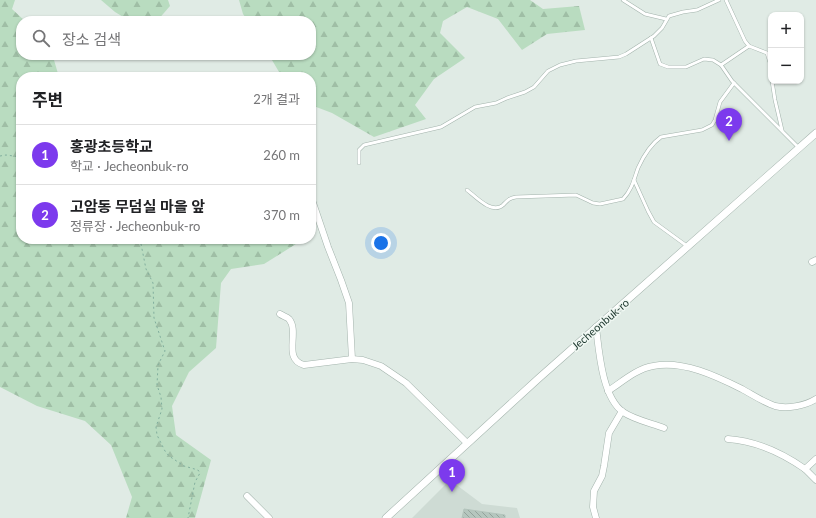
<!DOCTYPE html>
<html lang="ko">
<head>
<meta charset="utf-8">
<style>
	:root { --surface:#fff; --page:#f2f2f2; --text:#202124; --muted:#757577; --line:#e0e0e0; --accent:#7c3aed }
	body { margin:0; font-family:Lato,"Noto Sans KR",sans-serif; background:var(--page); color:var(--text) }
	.controls { position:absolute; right:12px; top:12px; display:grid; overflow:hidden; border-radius:8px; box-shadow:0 1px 3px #0004 }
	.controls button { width:36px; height:36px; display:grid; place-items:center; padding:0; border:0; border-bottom:1px solid var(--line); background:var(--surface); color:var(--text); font:20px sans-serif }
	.you { position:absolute; left:381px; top:243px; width:14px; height:14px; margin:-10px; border:3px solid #fff; border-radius:50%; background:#1a73e8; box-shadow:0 0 0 6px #1a73e833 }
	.badge { display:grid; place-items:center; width:26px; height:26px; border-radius:50%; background:var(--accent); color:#fff; font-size:13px; font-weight:700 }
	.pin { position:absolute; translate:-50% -33px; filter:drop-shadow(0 1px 2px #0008) }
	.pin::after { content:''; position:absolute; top:21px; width:14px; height:12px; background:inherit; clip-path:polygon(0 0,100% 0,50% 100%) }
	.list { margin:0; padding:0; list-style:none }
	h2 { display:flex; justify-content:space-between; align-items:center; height:52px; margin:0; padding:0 16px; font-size:17px }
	h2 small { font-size:13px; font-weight:400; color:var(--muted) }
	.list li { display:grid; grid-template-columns:26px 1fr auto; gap:12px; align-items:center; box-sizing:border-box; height:60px; padding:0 16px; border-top:1px solid var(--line) }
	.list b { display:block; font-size:15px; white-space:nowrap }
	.list p { margin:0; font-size:13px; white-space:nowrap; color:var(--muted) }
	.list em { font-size:13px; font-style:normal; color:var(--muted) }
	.icon { flex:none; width:22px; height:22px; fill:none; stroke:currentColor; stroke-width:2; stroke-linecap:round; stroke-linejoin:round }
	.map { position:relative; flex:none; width:816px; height:518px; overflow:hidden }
	.search { position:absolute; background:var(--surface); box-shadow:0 1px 3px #0004; left:16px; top:16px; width:300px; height:44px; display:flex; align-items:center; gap:10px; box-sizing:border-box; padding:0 14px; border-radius:16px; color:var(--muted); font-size:15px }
	.panel { position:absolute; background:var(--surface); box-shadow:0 1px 3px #0004; left:16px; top:72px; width:300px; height:172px; border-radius:16px }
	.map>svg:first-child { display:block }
</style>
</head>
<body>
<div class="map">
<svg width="816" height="518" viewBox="0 0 816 518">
	<defs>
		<pattern id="forest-firs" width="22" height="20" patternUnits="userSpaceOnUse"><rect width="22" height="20" fill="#b9dcc0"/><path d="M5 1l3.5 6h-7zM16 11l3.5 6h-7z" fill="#9fbea5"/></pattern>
		<pattern id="building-back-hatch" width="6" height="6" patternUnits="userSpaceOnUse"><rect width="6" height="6" fill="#b5c6be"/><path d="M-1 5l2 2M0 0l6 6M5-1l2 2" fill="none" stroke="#93a29b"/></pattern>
	</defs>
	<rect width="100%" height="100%" fill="#e0ebe5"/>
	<path fill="#cedbd4" d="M450,480L482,504L517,508L520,518H412Z"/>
	<g fill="url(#forest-firs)">
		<path d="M0,0H15L12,9L25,21H21V55H51L54,60L59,77H21V239H304L264,264L231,269L221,283L216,348L189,372L172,406L176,435L211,460L195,518H126L132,497L111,445L85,421L37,406L0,387Z"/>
		<path d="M101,0H168L170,6L157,21H130L115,12Z"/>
		<path d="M239,0H530L543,9L579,6L585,30L547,34L522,50L498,19L467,7L443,21L440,33L465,58L434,79L415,105L426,119L374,137L332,113L311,105V77H282L269,55H311V21H248L243,14Z"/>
	</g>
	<path fill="url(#building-back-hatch)" stroke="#b3c4bc" d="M464,509L505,515V518H462Z"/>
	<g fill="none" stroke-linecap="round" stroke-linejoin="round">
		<defs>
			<g id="service">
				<path d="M623,0L645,14L666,19"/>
				<path d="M726,0L745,41L749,46L767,53L771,66"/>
				<path d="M651,38L660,64L668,67H686L704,59L713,60L721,65L732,81L799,148"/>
				<path d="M721,65L749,46"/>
				<path d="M772,81L775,100L782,130"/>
				<path d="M359,163V150L364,145L441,127L475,107L496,103L507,98L525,92L534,87L548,71L560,65L576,61L619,57L626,54L654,36L662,28L669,16L683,12L697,10L719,0"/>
				<path d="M634,180L648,211L654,222L687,246"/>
				<path d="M467,190C475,196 492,215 503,205C507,201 509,198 516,197L576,195L593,203L600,204L623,199C632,190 634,179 638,168C643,157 651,144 661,137L702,130L712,125L715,120L720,102L734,83"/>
			</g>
			<g id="minor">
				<path d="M311,197L328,247L341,280L349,303L352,359"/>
				<path d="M812,262L816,260"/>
				<path d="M280,314C283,316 287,317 289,319C300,332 282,359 304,365L352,359L363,360L381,366L406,383L467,443"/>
				<path d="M596,327C599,351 602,397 623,412C635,420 651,423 664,428"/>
				<path d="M608,391C622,382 636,369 653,366C683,360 716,376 742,389C753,395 763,402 775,406C787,409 805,406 816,399"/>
				<path d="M728,439C757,441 782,453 805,469"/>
				<path d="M816,459L805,469L816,480"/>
				<path d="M247,496L269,518"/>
				<path d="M596,518L593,507L594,491L602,476L604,466L609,433L622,411"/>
			</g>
			<path id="tertiary" d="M386,518L539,378L816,133"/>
		</defs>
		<use href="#service" stroke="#a3b3ac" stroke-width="4"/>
		<use href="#minor" stroke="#a3b3ac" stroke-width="7"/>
		<use href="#tertiary" stroke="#a3b3ac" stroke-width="8"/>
		<g stroke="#81ae9d" stroke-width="1" stroke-dasharray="2 3" stroke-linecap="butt">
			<path d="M0,156L6,155L21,157"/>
			<path d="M140,239L146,269L153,283L154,318L165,351L158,365L157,385L161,397L162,409L156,427L157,435L165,451L169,456L184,466L198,470L200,473L195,482L188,518"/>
		</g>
		<use href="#service" stroke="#fff" stroke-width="3"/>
		<use href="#minor" stroke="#fff" stroke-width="6"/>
		<use href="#tertiary" stroke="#fff" stroke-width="7"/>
	</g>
	<g text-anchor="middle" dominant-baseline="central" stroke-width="3" stroke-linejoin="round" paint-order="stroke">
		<g font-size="11" fill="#213b32" stroke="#f0f8f3">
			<text transform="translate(600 324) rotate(-41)">Jecheonbuk-ro</text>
		</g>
	</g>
</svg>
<div class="controls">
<button>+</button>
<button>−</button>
</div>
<div class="you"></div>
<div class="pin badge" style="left:452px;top:492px">1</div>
<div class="pin badge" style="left:729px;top:141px">2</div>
<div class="search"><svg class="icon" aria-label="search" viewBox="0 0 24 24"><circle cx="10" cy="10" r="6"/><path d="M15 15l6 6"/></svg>장소 검색</div>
<section class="panel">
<h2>주변<small>2개 결과</small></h2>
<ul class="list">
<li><span class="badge">1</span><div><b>홍광초등학교</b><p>학교 · Jecheonbuk-ro</p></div><em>260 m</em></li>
<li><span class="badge">2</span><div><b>고암동 무덤실 마을 앞</b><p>정류장 · Jecheonbuk-ro</p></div><em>370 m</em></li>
</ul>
</section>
</div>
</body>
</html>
